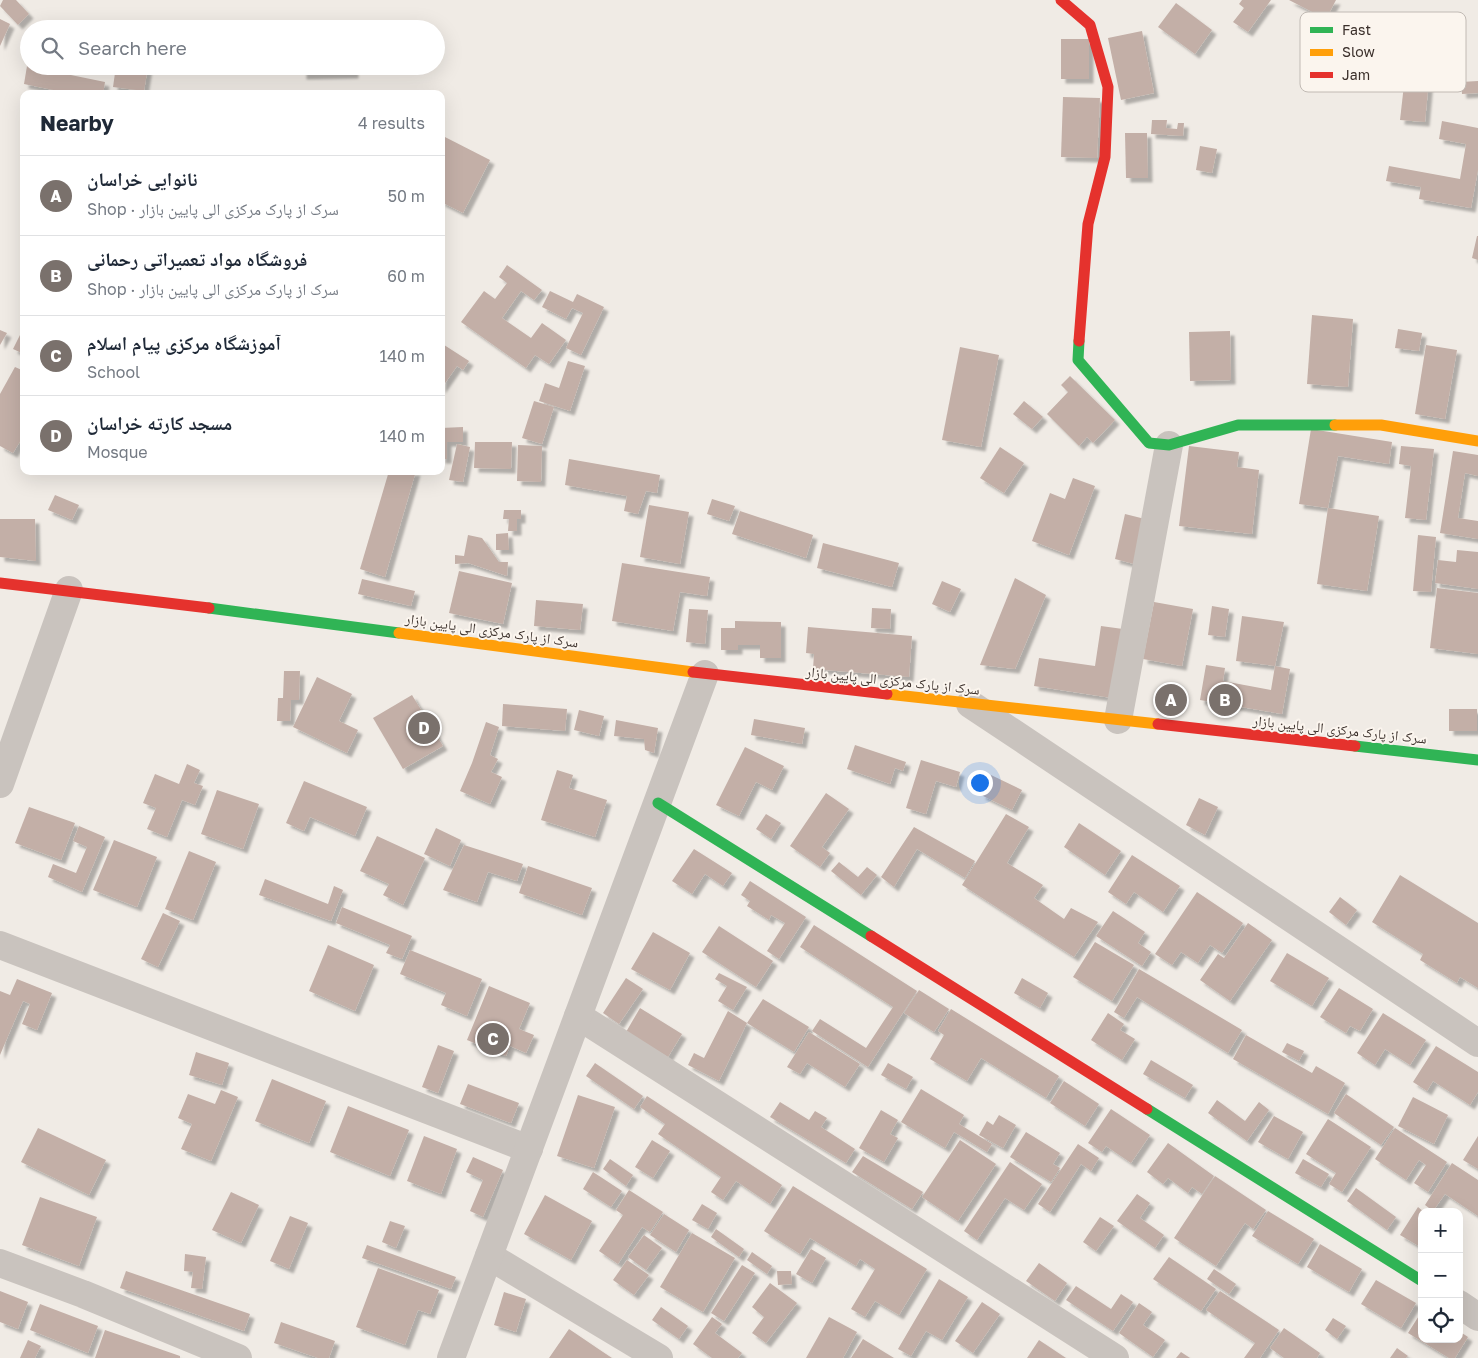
<!DOCTYPE html>
<html lang="en">
<head>
<meta charset="utf-8">
<style>
	:root { --surface:#fff; --page:#f2f2f3; --text:#1f2937; --muted:#747a83; --line:#e0e1e3; --accent:#7a716c }
	body { margin:0; font-family:"Golos Text","Noto Naskh Arabic",sans-serif; background:var(--page); color:var(--text) }
	.controls { position:absolute; right:15px; bottom:15px; display:grid; overflow:hidden; border-radius:10px; box-shadow:0 5px 20px #0002 }
	.controls button { width:45px; height:45px; display:grid; place-items:center; padding:0; border:0; border-bottom:1px solid var(--line); background:var(--surface); color:var(--text); font:25px sans-serif }
	.you { position:absolute; left:979px; top:782px; width:18px; height:18px; margin:-12px; border:4px solid #fff; border-radius:50%; background:#1a73e8; box-shadow:0 0 0 8px #1a73e833 }
	.badge { display:grid; place-items:center; width:32px; height:32px; border-radius:50%; background:var(--accent); color:#fff; font-size:16px; font-weight:700 }
	.pin { position:absolute; translate:-50% -50%; border:2px solid #fff; box-shadow:0 1px 5px #0006 }
	.list { margin:0; padding:0; list-style:none }
	h2 { display:flex; justify-content:space-between; align-items:center; height:65px; margin:0; padding:0 20px; font-size:21px }
	h2 small { font-size:16px; font-weight:400; color:var(--muted) }
	.list li { display:grid; grid-template-columns:32px 1fr auto; gap:15px; align-items:center; box-sizing:border-box; height:80px; padding:0 20px; border-top:1px solid var(--line) }
	.list b { display:block; font-size:19px; white-space:nowrap }
	.list p { margin:0; font-size:16px; white-space:nowrap; color:var(--muted) }
	.list em { font-size:16px; font-style:normal; color:var(--muted) }
	.icon { flex:none; width:28px; height:28px; fill:none; stroke:currentColor; stroke-width:2; stroke-linecap:round; stroke-linejoin:round }
	.map { position:relative; flex:none; width:1478px; height:1358px; overflow:hidden }
	.search { position:absolute; background:var(--surface); box-shadow:0 5px 20px #0002; left:20px; top:20px; width:425px; height:55px; display:flex; align-items:center; gap:12px; box-sizing:border-box; padding:0 18px; border-radius:28px; color:var(--muted); font-size:19px }
	.panel { position:absolute; background:var(--surface); box-shadow:0 5px 20px #0002; left:20px; top:90px; width:425px; height:385px; border-radius:10px }
	.map>svg:first-child { display:block }
</style>
</head>
<body>
<div class="map">
<svg width="1478" height="1358" viewBox="0 0 1478 1358">
	<defs>
		<filter id="shadow"><feDropShadow dx="4.5" dy="4.5" stdDeviation="1" flood-color="#0004"/></filter>
	</defs>
	<rect width="100%" height="100%" fill="#f0ebe5"/>
	<g fill="#c3afa7" filter="url(#shadow)">
		<path d="M3,0H16L29,14L18,25L0,6Z"/>
		<path d="M1242,0H1271L1248,32L1233,22L1244,8L1239,4Z"/>
		<path d="M1289,0H1336L1326,19Z"/>
		<path d="M1176,3L1212,30L1195,54L1158,27Z"/>
		<path d="M0,19L10,24L0,46Z"/>
		<path d="M1142,31L1154,93L1121,100L1108,38Z"/>
		<rect x="1061" y="39" width="28" height="40"/>
		<path d="M27,66L105,82L103,94H73L24,84Z"/>
		<path d="M116,66H148L144,91L113,87Z"/>
		<path d="M302,66H354V74L302,75Z"/>
		<path d="M1405,76L1429,79L1425,122L1400,120Z"/>
		<path d="M1478,81V93L1462,94L1461,82Z"/>
		<path d="M1063,97L1100,98L1097,158L1061,157Z"/>
		<path d="M1152,120H1167L1166,128L1177,129L1178,123H1184L1183,136L1151,134Z"/>
		<path d="M1442,121L1478,128V170L1471,208L1419,199L1421,187L1386,181L1389,166L1460,179L1466,144L1439,139Z"/>
		<path d="M1125,133H1147L1148,178H1126Z"/>
		<path d="M441,135L490,160L463,213L441,202Z"/>
		<path d="M1200,146L1217,149L1212,173L1196,170Z"/>
		<path d="M1477,236H1478V260L1472,258Z"/>
		<path d="M507,265L542,290L534,300L521,291L502,318L531,338L542,323L566,340L549,364L535,355L526,368L461,322L484,291L495,299L507,283L499,277Z"/>
		<path d="M550,291L573,302L577,294L604,307L581,355L566,348L583,313L572,308L566,319L542,307Z"/>
		<path d="M1312,315L1353,319L1348,387L1307,384Z"/>
		<path d="M24,327V354L13,349Z"/>
		<path d="M1398,329L1422,333L1419,351L1395,348Z"/>
		<path d="M0,330L7,333L0,345Z"/>
		<path d="M1230,331L1231,380L1190,381L1189,332Z"/>
		<path d="M441,343L469,361L463,370L457,366L441,389Z"/>
		<path d="M1426,345L1457,350L1445,419L1415,414Z"/>
		<path d="M960,347L999,355L981,447L942,440Z"/>
		<path d="M568,361L585,366L570,411L539,401L545,383L559,388Z"/>
		<path d="M15,367L24,371V435L13,453L0,446V394Z"/>
		<path d="M1070,376L1115,420L1093,443L1087,437L1079,446L1047,414L1068,392L1061,385Z"/>
		<path d="M534,401L554,407L542,444L522,438Z"/>
		<path d="M1024,401L1043,417L1032,429L1013,414Z"/>
		<path d="M463,427V442H447V459H441V428Z"/>
		<path d="M1311,429L1392,442L1389,464L1338,456L1328,508L1379,516L1367,591L1317,584L1328,508L1299,504Z"/>
		<path d="M475,442H512L511,469L474,468Z"/>
		<path d="M457,444L470,447L463,482L449,480Z"/>
		<path d="M518,445L542,446L541,482L517,481Z"/>
		<path d="M1189,446L1239,452L1237,467L1259,470L1252,534L1179,526Z"/>
		<path d="M1401,446L1434,449L1426,520L1405,518L1411,466L1399,464Z"/>
		<path d="M1000,447L1024,463L1004,493L980,478Z"/>
		<path d="M1453,451L1478,455V476L1465,473L1458,518L1478,521V539L1440,533Z"/>
		<path d="M569,459L660,475L657,493L646,491L638,514L624,511L627,496L565,485Z"/>
		<path d="M389,471H416L385,577L360,569Z"/>
		<path d="M1073,478L1095,486L1069,555L1032,541L1050,493L1065,499Z"/>
		<path d="M55,495L79,505L72,520L48,510Z"/>
		<path d="M712,499L735,506L729,521L707,514Z"/>
		<path d="M649,505L689,512L680,564L640,557Z"/>
		<path d="M504,510H521V519H517V531H508L509,519H503Z"/>
		<path d="M740,511L813,535L806,558L732,534Z"/>
		<path d="M1125,514L1145,519L1134,564L1115,559Z"/>
		<path d="M0,519H35L36,561L0,557Z"/>
		<path d="M508,533L509,550H496V534Z"/>
		<path d="M468,535L482,538L499,562H508L507,576L468,563L455,564V555L464,556Z"/>
		<path d="M1418,535L1436,537L1431,592L1413,591Z"/>
		<path d="M823,543L899,563L892,587L817,568Z"/>
		<path d="M1457,550L1478,552V589L1435,583L1438,560L1456,562Z"/>
		<path d="M622,563L710,577L707,596L680,592L673,631L612,621Z"/>
		<path d="M459,571L512,583L503,624L449,613Z"/>
		<path d="M1015,578L1046,595L1015,669L980,665Z"/>
		<path d="M362,579L415,591L411,606L358,594Z"/>
		<path d="M942,581L961,589L950,612L932,604Z"/>
		<path d="M1437,588L1478,593V654L1430,648Z"/>
		<path d="M536,600L583,604L580,630L534,626Z"/>
		<path d="M1154,602L1193,609L1182,666L1143,659Z"/>
		<path d="M1212,606L1229,609L1225,637L1208,635Z"/>
		<path d="M872,608L891,609L890,629L871,628Z"/>
		<path d="M689,609L708,610L705,644L686,642Z"/>
		<path d="M1242,616L1284,622L1275,666L1290,669L1282,714L1200,700L1206,665L1225,668L1223,681L1271,690L1275,666L1236,661Z"/>
		<path d="M735,621L781,622V658H760V645H738V650H721V628H735Z"/>
		<path d="M1101,626L1123,629L1112,698L1034,686L1039,658L1095,666Z"/>
		<path d="M808,627L912,636L909,677L813,669L814,654L806,653Z"/>
		<path d="M284,671H300L299,700H291L290,721H277L278,698H283Z"/>
		<path d="M317,677L352,694L339,721L358,730L347,753L293,727Z"/>
		<path d="M412,695L443,746L403,769L373,718Z"/>
		<path d="M503,704L567,709L565,731L502,726Z"/>
		<rect x="1449" y="709" width="28" height="22"/>
		<path d="M579,710L604,716L599,736L574,730Z"/>
		<path d="M754,719L805,728L802,744L751,735Z"/>
		<path d="M616,720L658,728L654,753L645,750L644,739L614,736Z"/>
		<path d="M486,722L499,727L490,755L498,759L491,772L502,777L490,804L460,791L472,763Z"/>
		<path d="M855,745L906,762L903,771L895,768L890,784L847,769Z"/>
		<path d="M745,747L784,766L772,790L756,782L739,816L716,805Z"/>
		<path d="M921,760L960,772L956,787L936,781L926,814L906,808Z"/>
		<path d="M187,764L200,770L194,783L203,786L195,805L182,800L167,837L147,829L156,808L143,803L155,774L179,784Z"/>
		<path d="M557,770L573,775L569,788L607,800L595,837L541,820Z"/>
		<path d="M991,775L1022,790L1012,810L981,795Z"/>
		<path d="M304,781L367,807L355,836L310,817L304,831L286,823Z"/>
		<path d="M217,790L259,804L243,849L201,834Z"/>
		<path d="M826,793L849,809L822,847L830,853L820,867L790,846Z"/>
		<path d="M1199,798L1218,807L1205,835L1186,825Z"/>
		<path d="M29,807L75,823L61,860L15,843Z"/>
		<path d="M766,814L781,823L771,839L756,829Z"/>
		<path d="M1006,814L1029,827L1007,863L1043,885L1034,898L1064,919L1071,908L1098,922L1074,957L962,885Z"/>
		<path d="M1079,823L1121,851L1105,875L1064,847Z"/>
		<path d="M79,826L105,837L82,892L48,877L53,864L76,873L87,847L73,841Z"/>
		<path d="M914,827L975,861L965,878L917,849L894,887L881,877Z"/>
		<path d="M436,828L461,840L450,866L424,854Z"/>
		<path d="M377,836L425,858L403,905L383,895L389,884L360,871Z"/>
		<path d="M114,840L157,857L137,907L93,890Z"/>
		<path d="M464,845L523,864L517,881L488,872L477,902L443,890Z"/>
		<path d="M694,849L732,873L723,886L705,874L692,894L672,881Z"/>
		<path d="M189,851L216,862L193,920L165,909Z"/>
		<path d="M1132,855L1180,886L1163,912L1134,892L1126,904L1108,892Z"/>
		<path d="M839,862L858,877L867,867L877,875L861,895L831,871Z"/>
		<path d="M528,866L592,888L582,915L519,893Z"/>
		<path d="M1400,875L1478,923V988L1460,977L1457,983L1420,960L1423,954L1372,922Z"/>
		<path d="M265,879L328,904L334,886L343,890L331,921L259,895Z"/>
		<path d="M750,881L806,917L779,959L767,951L785,923L771,915L769,920L747,906L750,901L741,895Z"/>
		<path d="M1197,892L1243,923L1222,953L1210,945L1198,963L1181,952L1172,965L1155,954Z"/>
		<path d="M1340,897L1357,910L1346,925L1329,912Z"/>
		<path d="M342,907L412,936L402,959L386,953L390,945L336,923Z"/>
		<path d="M1113,911L1145,932L1138,943L1151,952L1142,966L1096,936Z"/>
		<path d="M163,913L180,921L158,967L141,959Z"/>
		<path d="M1248,923L1272,940L1230,1001L1200,980L1218,954L1224,958Z"/>
		<path d="M814,925L917,991L868,1067L812,1031L820,1019L866,1048L893,1007L800,947Z"/>
		<path d="M719,926L773,961L756,987L702,952Z"/>
		<path d="M653,932L690,953L670,990L631,969Z"/>
		<path d="M1095,942L1134,965L1112,1001L1073,977Z"/>
		<path d="M328,945L374,965L355,1011L309,991Z"/>
		<path d="M410,950L482,979L467,1016L441,1005L446,993L400,974Z"/>
		<path d="M1287,953L1329,978L1312,1006L1270,981Z"/>
		<path d="M1139,969L1242,1030L1228,1053L1137,997L1124,1018L1114,1012Z"/>
		<path d="M719,973L747,987L733,1010L718,1001L727,986L715,979Z"/>
		<path d="M626,978L643,989L619,1024L603,1013Z"/>
		<path d="M1022,978L1048,993L1040,1008L1014,993Z"/>
		<path d="M17,979L52,993L37,1030L22,1024L30,1004L23,1001L0,1055V991L10,995Z"/>
		<path d="M489,986L530,1003L519,1029L534,1035L526,1053L510,1046L506,1056L467,1040Z"/>
		<path d="M1339,988L1373,1009L1360,1031L1350,1026L1346,1033L1320,1017Z"/>
		<path d="M919,990L949,1009L934,1032L904,1013Z"/>
		<path d="M763,999L809,1027L794,1052L747,1023Z"/>
		<path d="M640,1008L682,1034L668,1057L626,1032Z"/>
		<path d="M951,1009L1059,1076L1046,1098L981,1058L967,1081L930,1059L944,1035L938,1031Z"/>
		<path d="M728,1011L747,1023L719,1081L688,1065L694,1053L704,1058Z"/>
		<path d="M1108,1013L1124,1024L1120,1030L1135,1039L1122,1060L1091,1040Z"/>
		<path d="M1383,1013L1426,1040L1410,1065L1385,1049L1375,1065L1357,1053Z"/>
		<path d="M809,1032L860,1064L845,1087L807,1063L800,1074L787,1067Z"/>
		<path d="M1246,1035L1312,1073L1316,1066L1345,1083L1328,1114L1233,1059Z"/>
		<path d="M1287,1043L1304,1051L1299,1061L1282,1052Z"/>
		<path d="M438,1045L454,1051L438,1093L422,1087Z"/>
		<path d="M1436,1046L1478,1072V1092L1470,1105L1433,1081L1427,1091L1413,1082Z"/>
		<path d="M196,1052L229,1063L222,1085L189,1075Z"/>
		<path d="M1151,1060L1193,1085L1185,1098L1143,1074Z"/>
		<path d="M595,1063L643,1096L634,1109L586,1076Z"/>
		<path d="M888,1063L913,1077L906,1089L881,1075Z"/>
		<path d="M272,1079L326,1101L309,1143L255,1121Z"/>
		<path d="M1064,1081L1099,1104L1085,1126L1050,1103Z"/>
		<path d="M468,1084L519,1103L511,1123L460,1104Z"/>
		<path d="M921,1089L964,1115L959,1124L992,1144L987,1152L954,1132L945,1148L901,1122Z"/>
		<path d="M221,1090L238,1097L211,1161L181,1149L192,1124L178,1118L188,1094L215,1104Z"/>
		<path d="M1346,1094L1394,1127L1381,1145L1334,1113Z"/>
		<path d="M578,1095L615,1107L594,1168L557,1156Z"/>
		<path d="M647,1096L782,1185L770,1204L736,1181L723,1200L711,1192L721,1177L658,1134L665,1124L640,1107Z"/>
		<path d="M1413,1097L1448,1115L1434,1144L1398,1126Z"/>
		<path d="M1217,1100L1245,1121L1259,1102L1269,1110L1247,1141L1208,1113Z"/>
		<path d="M780,1102L809,1120L815,1111L827,1118L821,1127L855,1149L846,1163L770,1117Z"/>
		<path d="M348,1106L409,1130L390,1176L330,1152Z"/>
		<path d="M1111,1109L1150,1135L1131,1163L1106,1146L1102,1152L1088,1143Z"/>
		<path d="M881,1110L898,1120L890,1134L898,1138L884,1162L859,1148Z"/>
		<path d="M999,1115L1016,1125L1003,1148L979,1135L987,1121L993,1125Z"/>
		<path d="M1274,1116L1303,1132L1288,1159L1258,1142Z"/>
		<path d="M1328,1119L1371,1147L1342,1192L1329,1184L1336,1173L1306,1154Z"/>
		<path d="M38,1128L106,1160L89,1195L21,1162Z"/>
		<path d="M1395,1128L1447,1162L1428,1192L1414,1183L1426,1165L1419,1160L1406,1180L1375,1159Z"/>
		<path d="M1026,1132L1060,1153L1053,1164L1060,1168L1051,1182L1010,1157Z"/>
		<path d="M424,1136L457,1149L441,1194L407,1181Z"/>
		<path d="M1478,1136V1169L1463,1160Z"/>
		<path d="M652,1140L670,1151L653,1178L635,1167Z"/>
		<path d="M960,1140L996,1164L958,1221L922,1197Z"/>
		<path d="M1168,1143L1214,1176L1202,1194L1192,1187L1188,1193L1168,1178L1163,1184L1147,1172Z"/>
		<path d="M1078,1144L1099,1158L1091,1171L1081,1164L1050,1212L1038,1204Z"/>
		<path d="M863,1156L923,1192L912,1209L852,1172Z"/>
		<path d="M473,1157L503,1170L483,1217L470,1211L483,1180L466,1172Z"/>
		<path d="M610,1159L633,1175L626,1186L603,1169Z"/>
		<path d="M1303,1159L1329,1174L1321,1187L1295,1173Z"/>
		<path d="M1010,1162L1042,1184L1024,1210L1005,1198L977,1240L964,1231Z"/>
		<path d="M1452,1163L1478,1180V1216L1445,1194L1433,1211L1425,1205Z"/>
		<path d="M593,1172L622,1191L611,1207L583,1189Z"/>
		<path d="M1215,1176L1266,1210L1253,1229L1245,1223L1216,1266L1174,1238Z"/>
		<path d="M793,1186L927,1269L899,1315L875,1301L865,1317L851,1309L875,1269L860,1259L856,1266L810,1238L800,1254L764,1231Z"/>
		<path d="M1356,1188L1396,1217L1387,1230L1347,1201Z"/>
		<path d="M629,1190L663,1212L650,1232L642,1227L618,1264L599,1251L623,1215L616,1210Z"/>
		<path d="M231,1192L259,1205L241,1243L212,1230Z"/>
		<path d="M1137,1194L1150,1203L1140,1218L1164,1235L1155,1248L1117,1221Z"/>
		<path d="M545,1195L592,1221L571,1260L524,1234Z"/>
		<path d="M40,1197L97,1217L79,1266L22,1245Z"/>
		<path d="M702,1204L717,1213L708,1229L692,1220Z"/>
		<path d="M1418,1207L1424,1212H1422V1248L1400,1235Z"/>
		<path d="M1268,1211L1314,1239L1298,1264L1252,1236Z"/>
		<path d="M664,1214L689,1230L676,1252L650,1235Z"/>
		<path d="M290,1216L308,1223L289,1269L270,1261Z"/>
		<path d="M1100,1217L1114,1226L1096,1251L1083,1242Z"/>
		<path d="M390,1221L405,1226L396,1248L382,1242Z"/>
		<path d="M716,1229L744,1249L739,1257L711,1237Z"/>
		<path d="M692,1233L735,1258L703,1312L660,1287Z"/>
		<path d="M644,1235L662,1248L646,1270L628,1257Z"/>
		<path d="M1320,1244L1362,1269L1349,1292L1307,1267Z"/>
		<path d="M367,1245L456,1277L451,1289L362,1258Z"/>
		<path d="M811,1249L826,1258L812,1283L796,1274Z"/>
		<path d="M752,1252L772,1266L767,1274L747,1260Z"/>
		<path d="M185,1254L206,1257L202,1289L191,1288L193,1272L184,1271Z"/>
		<path d="M1169,1257L1216,1289L1201,1311L1153,1279Z"/>
		<path d="M627,1260L649,1275L634,1295L613,1280Z"/>
		<path d="M1039,1263L1067,1283L1055,1301L1026,1281Z"/>
		<path d="M742,1265L755,1273L724,1321L711,1313Z"/>
		<path d="M378,1268L439,1290L430,1314L418,1310L405,1345L356,1327Z"/>
		<path d="M1214,1269L1236,1284L1229,1294L1207,1279Z"/>
		<path d="M126,1271L250,1314L244,1331L120,1288Z"/>
		<path d="M777,1271H791L792,1284L778,1285Z"/>
		<path d="M939,1279L968,1297L942,1340L926,1331L911,1356L898,1349Z"/>
		<path d="M1376,1280L1416,1303L1401,1328L1361,1304Z"/>
		<path d="M770,1283L797,1303L766,1343L752,1333L764,1317L752,1307Z"/>
		<path d="M1076,1286L1111,1309L1121,1294L1133,1302L1113,1331L1066,1300Z"/>
		<path d="M0,1291L28,1302L18,1329L0,1322Z"/>
		<path d="M1220,1291L1279,1330L1260,1358H1244L1255,1343L1206,1310Z"/>
		<path d="M504,1292L526,1299L516,1332L494,1325Z"/>
		<path d="M982,1302L1000,1314L973,1353L955,1341Z"/>
		<path d="M1139,1303L1152,1312L1143,1325L1165,1340L1153,1357L1119,1333Z"/>
		<path d="M40,1304L98,1326L88,1353L30,1330Z"/>
		<path d="M661,1307L688,1326L679,1339L652,1320Z"/>
		<path d="M1422,1311V1339H1459V1331L1468,1337L1455,1358H1449L1408,1333Z"/>
		<path d="M712,1317L722,1324L715,1333L742,1353L738,1358H712L693,1344Z"/>
		<path d="M829,1317L857,1332L843,1358H806Z"/>
		<path d="M1333,1318L1346,1326L1337,1339L1325,1330Z"/>
		<path d="M281,1322L335,1341L329,1358H318L274,1343Z"/>
		<path d="M1284,1328L1320,1353L1317,1358H1284L1270,1348Z"/>
		<path d="M569,1329L597,1348L612,1358H549Z"/>
		<path d="M105,1330L180,1356V1358H95Z"/>
		<path d="M863,1339L894,1358H851Z"/>
		<path d="M28,1340L41,1346L35,1358H20Z"/>
		<path d="M1039,1340L1066,1358H1027Z"/>
		<path d="M1397,1348L1408,1356L1406,1358H1390Z"/>
		<path d="M1181,1352L1190,1358H1176Z"/>
	</g>
	<g fill="none" stroke-linecap="round" stroke-linejoin="round">
		<g stroke="#c9c3be" stroke-width="28">
			<path d="M970,704L1478,1043"/>
			<path d="M1118,720L1169,445"/>
			<path d="M0,784L69,590"/>
			<path d="M0,945L529,1149"/>
			<path d="M578,1016L1115,1358"/>
			<path d="M489,1256L659,1358"/>
			<path d="M0,1263L83,1294L238,1358"/>
			<path d="M1459,1304L1478,1317"/>
			<path d="M451,1358L705,674"/>
		</g>
		<g stroke="#30b455" stroke-width="11">
			<path d="M1079,341L1078,360L1149,443L1169,445L1238,425H1335"/>
			<path d="M209,608L399,633"/>
			<path d="M1355,746L1478,760"/>
			<path d="M658,803L871,936"/>
			<path d="M1147,1109L1422,1281"/>
		</g>
		<g stroke="#ff9f0a" stroke-width="11">
			<path d="M1335,425H1381L1478,441"/>
			<path d="M399,633L693,672"/>
			<path d="M887,694L1158,724"/>
		</g>
		<g stroke="#e5322d" stroke-width="11">
			<path d="M1061,0L1090,25L1108,87L1105,157L1088,224L1079,341"/>
			<path d="M0,583L209,608"/>
			<path d="M693,672L887,694"/>
			<path d="M1158,724L1355,746"/>
			<path d="M871,936L1147,1109"/>
		</g>
	</g>
	<g text-anchor="middle" dominant-baseline="central" stroke-width="4" stroke-linejoin="round" paint-order="stroke">
		<g font-size="14" fill="#3b302b" stroke="#fbf5ee">
			<text transform="translate(492 630) rotate(8)">سرک از پارک مرکزی الی پایین بازار</text>
			<text transform="translate(893 680) rotate(6)">سرک از پارک مرکزی الی پایین بازار</text>
			<text transform="translate(1340 729) rotate(6)">سرک از پارک مرکزی الی پایین بازار</text>
		</g>
	</g>
	<rect x="1300" y="12" width="166" height="80" rx="8" fill="#fbf5ee" stroke="#c1bab4" stroke-width="1"/>
	<rect x="1310" y="27" width="23" height="6" fill="#30b455"/>
	<rect x="1310" y="49" width="23" height="7" fill="#ff9f0a"/>
	<rect x="1310" y="72" width="23" height="6" fill="#e5322d"/>
	<g font-size="14" fill="#3b302b">
		<text x="1342" y="35">Fast</text>
		<text x="1342" y="57">Slow</text>
		<text x="1342" y="80">Jam</text>
	</g>
</svg>
<div class="controls">
<button>+</button>
<button>−</button>
<button><svg class="icon" aria-label="locate" viewBox="0 0 24 24"><circle cx="12" cy="12" r="6"/><path d="M12 2v4M12 18v4M2 12h4M18 12h4"/></svg></button>
</div>
<div class="you"></div>
<div class="pin badge" style="left:1171px;top:700px">A</div>
<div class="pin badge" style="left:1225px;top:700px">B</div>
<div class="pin badge" style="left:493px;top:1039px">C</div>
<div class="pin badge" style="left:424px;top:728px">D</div>
<div class="search"><svg class="icon" aria-label="search" viewBox="0 0 24 24"><circle cx="10" cy="10" r="6"/><path d="M15 15l6 6"/></svg>Search here</div>
<section class="panel">
<h2>Nearby<small>4 results</small></h2>
<ul class="list">
<li><span class="badge">A</span><div><b>نانوایی خراسان</b><p>Shop · سرک از پارک مرکزی الی پایین بازار</p></div><em>50 m</em></li>
<li><span class="badge">B</span><div><b>فروشگاه مواد تعمیراتی رحمانی</b><p>Shop · سرک از پارک مرکزی الی پایین بازار</p></div><em>60 m</em></li>
<li><span class="badge">C</span><div><b>آموزشگاه مرکزی پیام اسلام</b><p>School</p></div><em>140 m</em></li>
<li><span class="badge">D</span><div><b>مسجد کارته خراسان</b><p>Mosque</p></div><em>140 m</em></li>
</ul>
</section>
</div>
</body>
</html>
